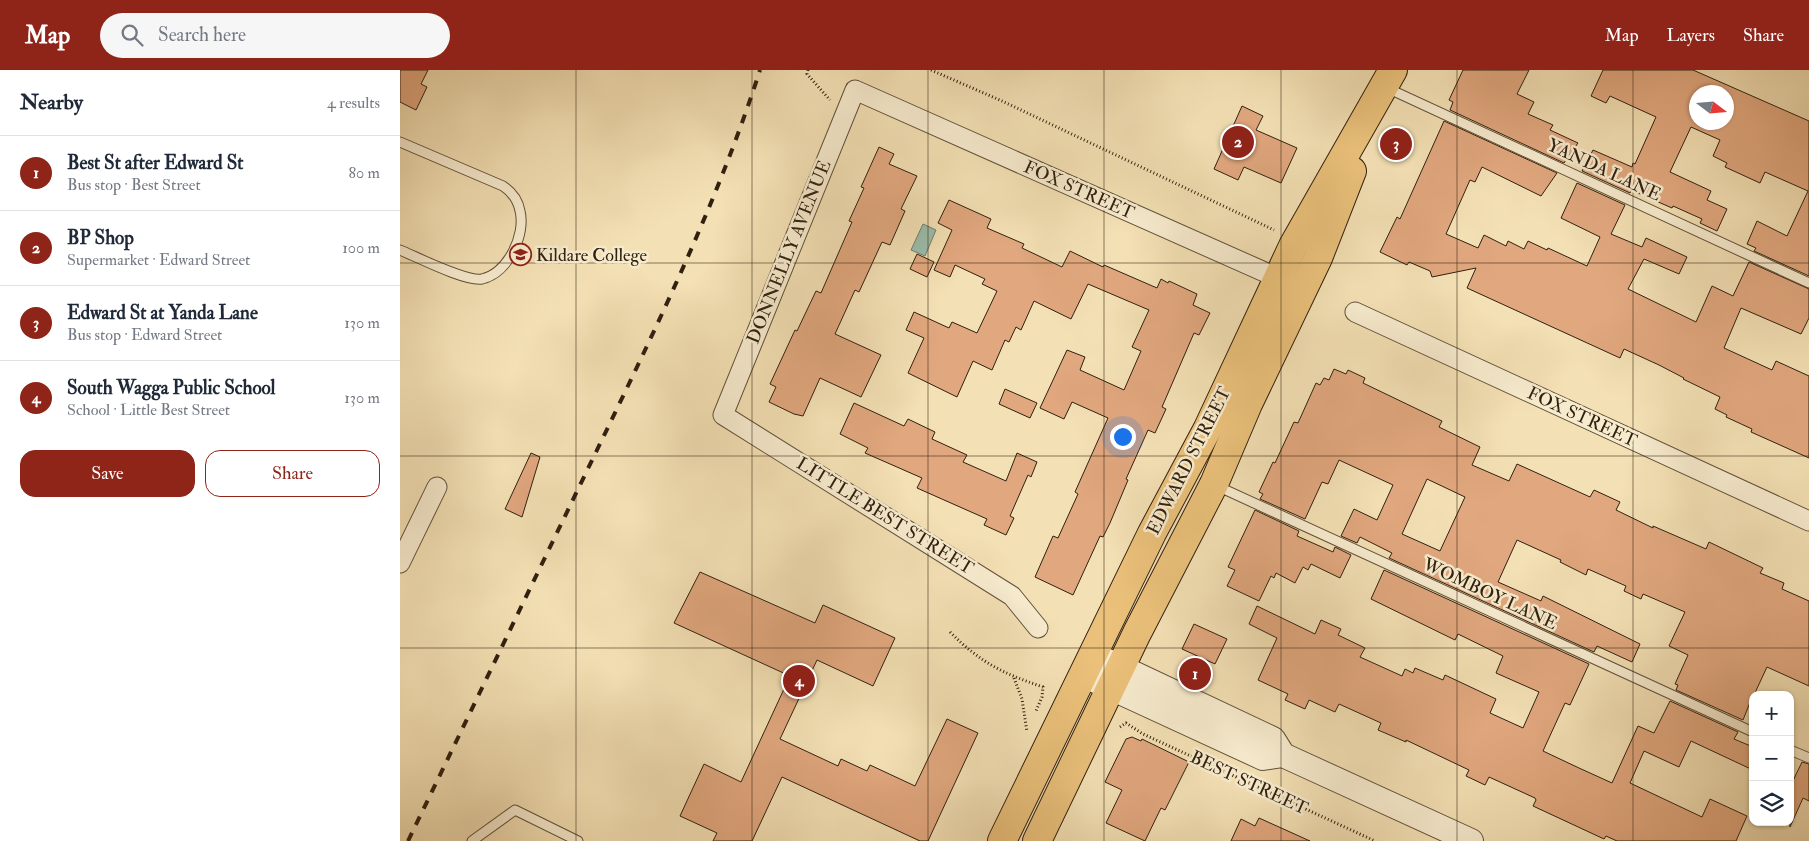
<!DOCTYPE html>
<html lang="en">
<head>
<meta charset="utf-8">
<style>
	:root { --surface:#fff; --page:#f6f6f7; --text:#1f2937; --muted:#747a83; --line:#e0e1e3; --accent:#8f2418 }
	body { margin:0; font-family:"IM FELL Double Pica",serif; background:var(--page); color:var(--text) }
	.controls { position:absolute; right:15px; bottom:15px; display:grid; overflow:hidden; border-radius:10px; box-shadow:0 1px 4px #0004 }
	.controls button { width:45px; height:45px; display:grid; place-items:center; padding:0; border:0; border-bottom:1px solid var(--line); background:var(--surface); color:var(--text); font:25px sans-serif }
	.compass { position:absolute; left:1289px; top:15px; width:45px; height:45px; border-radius:50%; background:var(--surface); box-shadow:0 1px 4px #0004; rotate:106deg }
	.you { position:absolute; left:722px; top:366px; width:18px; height:18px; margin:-12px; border:4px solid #fff; border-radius:50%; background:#1a73e8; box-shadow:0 0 0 8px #1a73e833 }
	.badge { display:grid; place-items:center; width:32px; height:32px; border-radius:50%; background:var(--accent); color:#fff; font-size:16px; font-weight:700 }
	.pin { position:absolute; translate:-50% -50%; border:2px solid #fff; box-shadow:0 1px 5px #0006 }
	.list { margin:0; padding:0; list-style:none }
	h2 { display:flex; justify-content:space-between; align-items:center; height:65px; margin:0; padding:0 20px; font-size:21px }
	h2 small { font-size:16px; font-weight:400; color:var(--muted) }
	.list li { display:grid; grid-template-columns:32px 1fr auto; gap:15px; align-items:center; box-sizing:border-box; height:75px; padding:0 20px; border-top:1px solid var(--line) }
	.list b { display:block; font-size:19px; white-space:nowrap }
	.list p { margin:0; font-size:16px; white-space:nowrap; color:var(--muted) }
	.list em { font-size:16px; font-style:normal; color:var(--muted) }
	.actions { display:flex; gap:10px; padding:15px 20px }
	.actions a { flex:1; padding:11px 0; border:1px solid var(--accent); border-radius:15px; text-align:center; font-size:18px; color:var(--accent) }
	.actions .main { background:var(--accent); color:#fff }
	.icon { flex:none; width:28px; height:28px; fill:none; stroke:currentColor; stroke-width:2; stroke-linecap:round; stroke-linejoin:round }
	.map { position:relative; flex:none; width:1409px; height:771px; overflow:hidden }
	header { display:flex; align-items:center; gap:30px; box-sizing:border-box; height:70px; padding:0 25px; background:var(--accent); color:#fff }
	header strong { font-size:24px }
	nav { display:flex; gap:28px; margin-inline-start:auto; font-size:18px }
	.search { width:350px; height:45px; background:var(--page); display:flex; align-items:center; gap:12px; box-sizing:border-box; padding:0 18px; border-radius:28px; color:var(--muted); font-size:19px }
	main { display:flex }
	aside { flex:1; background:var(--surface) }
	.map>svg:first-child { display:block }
</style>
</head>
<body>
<header>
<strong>Map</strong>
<div class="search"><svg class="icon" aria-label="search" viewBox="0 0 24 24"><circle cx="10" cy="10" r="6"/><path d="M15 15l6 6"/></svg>Search here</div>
<nav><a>Map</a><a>Layers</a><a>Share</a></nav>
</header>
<main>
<aside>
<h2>Nearby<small>4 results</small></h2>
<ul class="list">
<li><span class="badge">1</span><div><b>Best St after Edward St</b><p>Bus stop · Best Street</p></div><em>80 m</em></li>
<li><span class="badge">2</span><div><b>BP Shop</b><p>Supermarket · Edward Street</p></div><em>100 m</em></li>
<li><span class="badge">3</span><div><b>Edward St at Yanda Lane</b><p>Bus stop · Edward Street</p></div><em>130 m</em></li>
<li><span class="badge">4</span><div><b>South Wagga Public School</b><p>School · Little Best Street</p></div><em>130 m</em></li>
</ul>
<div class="actions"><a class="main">Save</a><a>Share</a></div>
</aside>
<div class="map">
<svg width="1409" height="771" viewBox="0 0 1409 771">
	<rect width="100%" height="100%" fill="#f3e0b4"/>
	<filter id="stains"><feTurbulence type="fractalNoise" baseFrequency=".004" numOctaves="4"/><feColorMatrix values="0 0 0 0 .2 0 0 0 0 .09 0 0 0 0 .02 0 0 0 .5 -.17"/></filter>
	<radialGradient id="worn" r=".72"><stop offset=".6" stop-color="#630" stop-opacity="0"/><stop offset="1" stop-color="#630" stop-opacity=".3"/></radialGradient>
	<path fill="#9bbdac" stroke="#707e6e" d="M523,154L536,160L525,186L511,180Z"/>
	<g fill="#e1a77e" stroke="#302010" fill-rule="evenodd">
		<path d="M0,0H28L21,14L27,17L16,40L0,32Z"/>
		<path d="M1063,0H1129L1117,24L1134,32L1128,44L1153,55L1150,60L1178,73L1164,93L1050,40L1053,32L1049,30Z"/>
		<path d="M1203,0H1293L1409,51V206L1354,181L1356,178L1347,174L1357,151L1387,166L1408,121L1365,102L1360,113L1325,97L1327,93L1313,86L1320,70L1291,57L1270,102L1311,121L1307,130L1327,139L1317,161L1300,153L1302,149L1273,136L1272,138L1231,120L1230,123L1182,101L1193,80L1232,97L1233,93L1235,94L1256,47L1210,26L1206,33L1191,26ZM1296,22H1326V52H1296Z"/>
		<path d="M842,36L863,46L856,60L897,78L881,113L844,97L838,110L814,99Z"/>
		<path d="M1044,51L1157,103L1141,126L1082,97L1075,112L1070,110L1046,164L1078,178L1084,165L1106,176L1108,171L1124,179L1128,171L1147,180L1148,178L1187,196L1200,167L1161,148L1177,113L1225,135L1211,164L1242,177L1246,168L1287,187L1279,204L1244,189L1228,219L1296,252L1312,216L1333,226L1349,192L1409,219V248L1401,264L1341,238L1324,278L1372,300L1376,291L1409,306V388L1351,362L1352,359L1326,347L1327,345L1315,339L1320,327L1283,309L1284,308L1259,295L1224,279L1220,288L1067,218L1076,198L1032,207L1030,201L1009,192L1007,195L980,182L997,147L1000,149Z"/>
		<path d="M479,77L494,84L489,94L517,106L501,139L505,141L490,175L482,172L459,222L455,220L435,264L481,285L461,327L420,308L403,346L394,344L369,332L376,317L370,314L395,260L397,261L416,221L421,223L452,152L449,151L464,118L461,117Z"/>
		<path d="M549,130L591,149L587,158L624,174L622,178L662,197L670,181L703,197L704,195L757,218L761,209L768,213L769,211L797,224L793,235L810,243L799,265L794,263L762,337L766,339L755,363L748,360L726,409L728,410L710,453L703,467L700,466L673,525L635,507L653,466L658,468L678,424L675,422L708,348L672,332L664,349L640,338L667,280L685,287L680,300L724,320L741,281L732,277L749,240L688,214L671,249L634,231L621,260L616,257L609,272L605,270L592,300L573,291L557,327L508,303L524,268L506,260L514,242L549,258L552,252L577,263L597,221L582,214L585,209L555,195L550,207L534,200L552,160L538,153Z"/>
		<path d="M517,184L534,192L527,207L510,199Z"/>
		<path d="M934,299L946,304L948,300L965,308L963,313L1042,351L1039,357L1080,377L1072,395L1109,411L1117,394L1190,427L1194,420L1220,432L1216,440L1253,458V456L1306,479L1309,472L1363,498L1360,503L1384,513L1382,519L1409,531V616L1367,597L1354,625H1353L1343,650L1276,620L1278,615L1275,614L1288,585L1269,576L1285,542L1243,524L1241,529L1224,521L1226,516L1188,499L1186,505L1160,492L1161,490L1117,470L1098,512L1141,531L1143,526L1240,574L1232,592L1197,576L1194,582L989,488L992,483L960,467L957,473L941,466L954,439L977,450L993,415L939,390L928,414L922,412L905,449L860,429L863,424L859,422L873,392L875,393L894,352L898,353L916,313L920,315L924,308L929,310ZM1027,409L1065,427L1040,481L1002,464Z"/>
		<path d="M605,319L637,333L630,348L599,334Z"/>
		<path d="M454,333L504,356L508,349L535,362L532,369L567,385L563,392L606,411L617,383L637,392L631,407L628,405L610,446L614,448L606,465L584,455L587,449L517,418L522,408L465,383L468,378L440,364Z"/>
		<path d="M131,383L140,387L122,447L105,439Z"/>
		<path d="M855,440L899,461L897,466L933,482L935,477L951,485L940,508L911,494L908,500L903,497L895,513L876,503L874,508L871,506L859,531L827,516L835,500L828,497Z"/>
		<path d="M984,500L1189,594L1170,635L1165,633L1143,681L1179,698L1212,713L1238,656L1254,663L1270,631L1338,662L1334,669L1353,677V700L1291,671L1279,697L1244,681L1230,713L1302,747L1310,729L1347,746L1336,771H1217L1206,766L1204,769L1133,736L1136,730L1135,728L1089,707L1085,715L1066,706L1069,700L1006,670V672L978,660L981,653L939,634L935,642L909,630L905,639L885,630L888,624L858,610L877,568L849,554L857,536L915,564L921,550L941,559L938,565L965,578L960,587L1002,606L1005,599L1013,603L1015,598L1043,610L1045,605L1096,629L1090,643L1123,658L1139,622L1096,603L1103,586L1058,564L1055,570L971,529Z"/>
		<path d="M300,502L415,553L423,535L495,568L473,616L417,590L380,669L438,696L441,689L467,701L470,695L515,716L547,649L578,663L528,771H520L382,707L352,771H313L317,763L280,746L304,694L341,712L390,606L274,553Z"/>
		<path d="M794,554L827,569L815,594L782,579Z"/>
		<path d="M732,667L741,671L742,669L789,692L765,740L761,738L745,771L706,753L722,720L705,712L726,669Z"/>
		<path d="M1402,692L1409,694V731L1403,728L1390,757V717Z"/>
		<path d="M859,748L910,771H831L841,749L855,756Z"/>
	</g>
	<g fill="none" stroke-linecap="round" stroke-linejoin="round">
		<defs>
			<g id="service">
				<path d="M987,18L1409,213"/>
				<path d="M0,72L103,116C112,122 118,130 120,141C126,165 108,203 82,209C66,212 17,187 0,180"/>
				<path d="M817,416L1353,662"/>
				<path d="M1390,680L1409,688"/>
				<path d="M72,771L115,740L178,771"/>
			</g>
			<g id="minor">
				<path d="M955,242L1409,451"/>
				<path d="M0,493L37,417"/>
				<path d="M638,558L612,526L323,345L455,20L887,212"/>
			</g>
			<g id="tertiary">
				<path d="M693,584L873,669L883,685L1071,771"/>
				<path d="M683,605L863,688L883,685"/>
			</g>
			<g id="trunk">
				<path d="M602,771L752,463L808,358L893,176L993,0"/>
				<path d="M637,771L737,563L814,414L848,334L918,188L952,101"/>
			</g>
		</defs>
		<use href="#service" stroke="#615039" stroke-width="11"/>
		<use href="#minor" stroke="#615039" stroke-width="21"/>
		<use href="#tertiary" stroke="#615039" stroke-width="26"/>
		<use href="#trunk" stroke="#302010" stroke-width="30"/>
		<g stroke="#302010" stroke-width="3" stroke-dasharray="1 2.5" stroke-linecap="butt">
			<path d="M408,0L407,4L430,30"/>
			<path d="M531,0L602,31L874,160"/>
			<path d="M550,562C581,593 602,603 643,617L642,627L636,641"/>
			<path d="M614,608L622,629L627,662"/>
			<path d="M720,657L726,653L743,664L975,771"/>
		</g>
		<use href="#service" stroke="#f7ebce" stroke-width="9"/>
		<use href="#minor" stroke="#f7ebce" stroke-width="19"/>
		<use href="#tertiary" stroke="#f7ebce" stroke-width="24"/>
		<use href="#trunk" stroke="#eac07a" stroke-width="28"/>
		<path stroke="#302010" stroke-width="4" stroke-dasharray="9 9" stroke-linecap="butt" d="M8,771C71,641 134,510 197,380C257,256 318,131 360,0"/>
	</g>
	<path fill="none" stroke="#302010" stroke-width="1" stroke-opacity="0.55" d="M176,0V771M352,0V771M528,0V771M704,0V771M881,0V771M1057,0V771M1233,0V771M0,193H1409M0,386H1409M0,578H1409"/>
	<defs>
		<symbol id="school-ring" viewBox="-11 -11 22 22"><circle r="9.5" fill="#f7ebce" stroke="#8f2418" stroke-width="1.5"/><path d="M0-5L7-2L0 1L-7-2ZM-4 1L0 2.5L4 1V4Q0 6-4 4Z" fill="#8f2418"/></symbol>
	</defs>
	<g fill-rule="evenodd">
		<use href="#school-ring" x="108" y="172" width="25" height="25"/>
	</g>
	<g text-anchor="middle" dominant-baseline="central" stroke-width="5" stroke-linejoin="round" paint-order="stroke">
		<g font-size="18" fill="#302010" stroke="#f7ebce">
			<text transform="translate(1204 100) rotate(25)">YANDA LANE</text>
			<text transform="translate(679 120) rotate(24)">FOX STREET</text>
			<text transform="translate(389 182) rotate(-68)">DONNELLY AVENUE</text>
			<text transform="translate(1182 347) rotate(25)">FOX STREET</text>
			<text transform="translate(789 391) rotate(-63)">EDWARD STREET</text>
			<text transform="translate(485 446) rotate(32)">LITTLE BEST STREET</text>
			<text transform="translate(1090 524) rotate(25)">WOMBOY LANE</text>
			<text transform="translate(849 713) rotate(25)">BEST STREET</text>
		</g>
		<g font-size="18" fill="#302010" stroke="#f7ebce" text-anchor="start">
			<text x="136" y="185">Kildare College</text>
		</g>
	</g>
	<rect width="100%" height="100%" filter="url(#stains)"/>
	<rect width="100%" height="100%" fill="url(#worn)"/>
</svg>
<div class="controls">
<button>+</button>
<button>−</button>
<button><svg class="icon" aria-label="layers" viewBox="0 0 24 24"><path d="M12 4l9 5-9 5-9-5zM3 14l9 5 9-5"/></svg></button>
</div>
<svg class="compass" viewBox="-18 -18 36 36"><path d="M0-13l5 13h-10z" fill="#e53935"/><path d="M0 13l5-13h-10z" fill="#747a83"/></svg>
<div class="you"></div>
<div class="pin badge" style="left:795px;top:604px">1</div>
<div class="pin badge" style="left:838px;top:72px">2</div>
<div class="pin badge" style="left:996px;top:74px">3</div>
<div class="pin badge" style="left:399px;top:611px">4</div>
</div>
</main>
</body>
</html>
